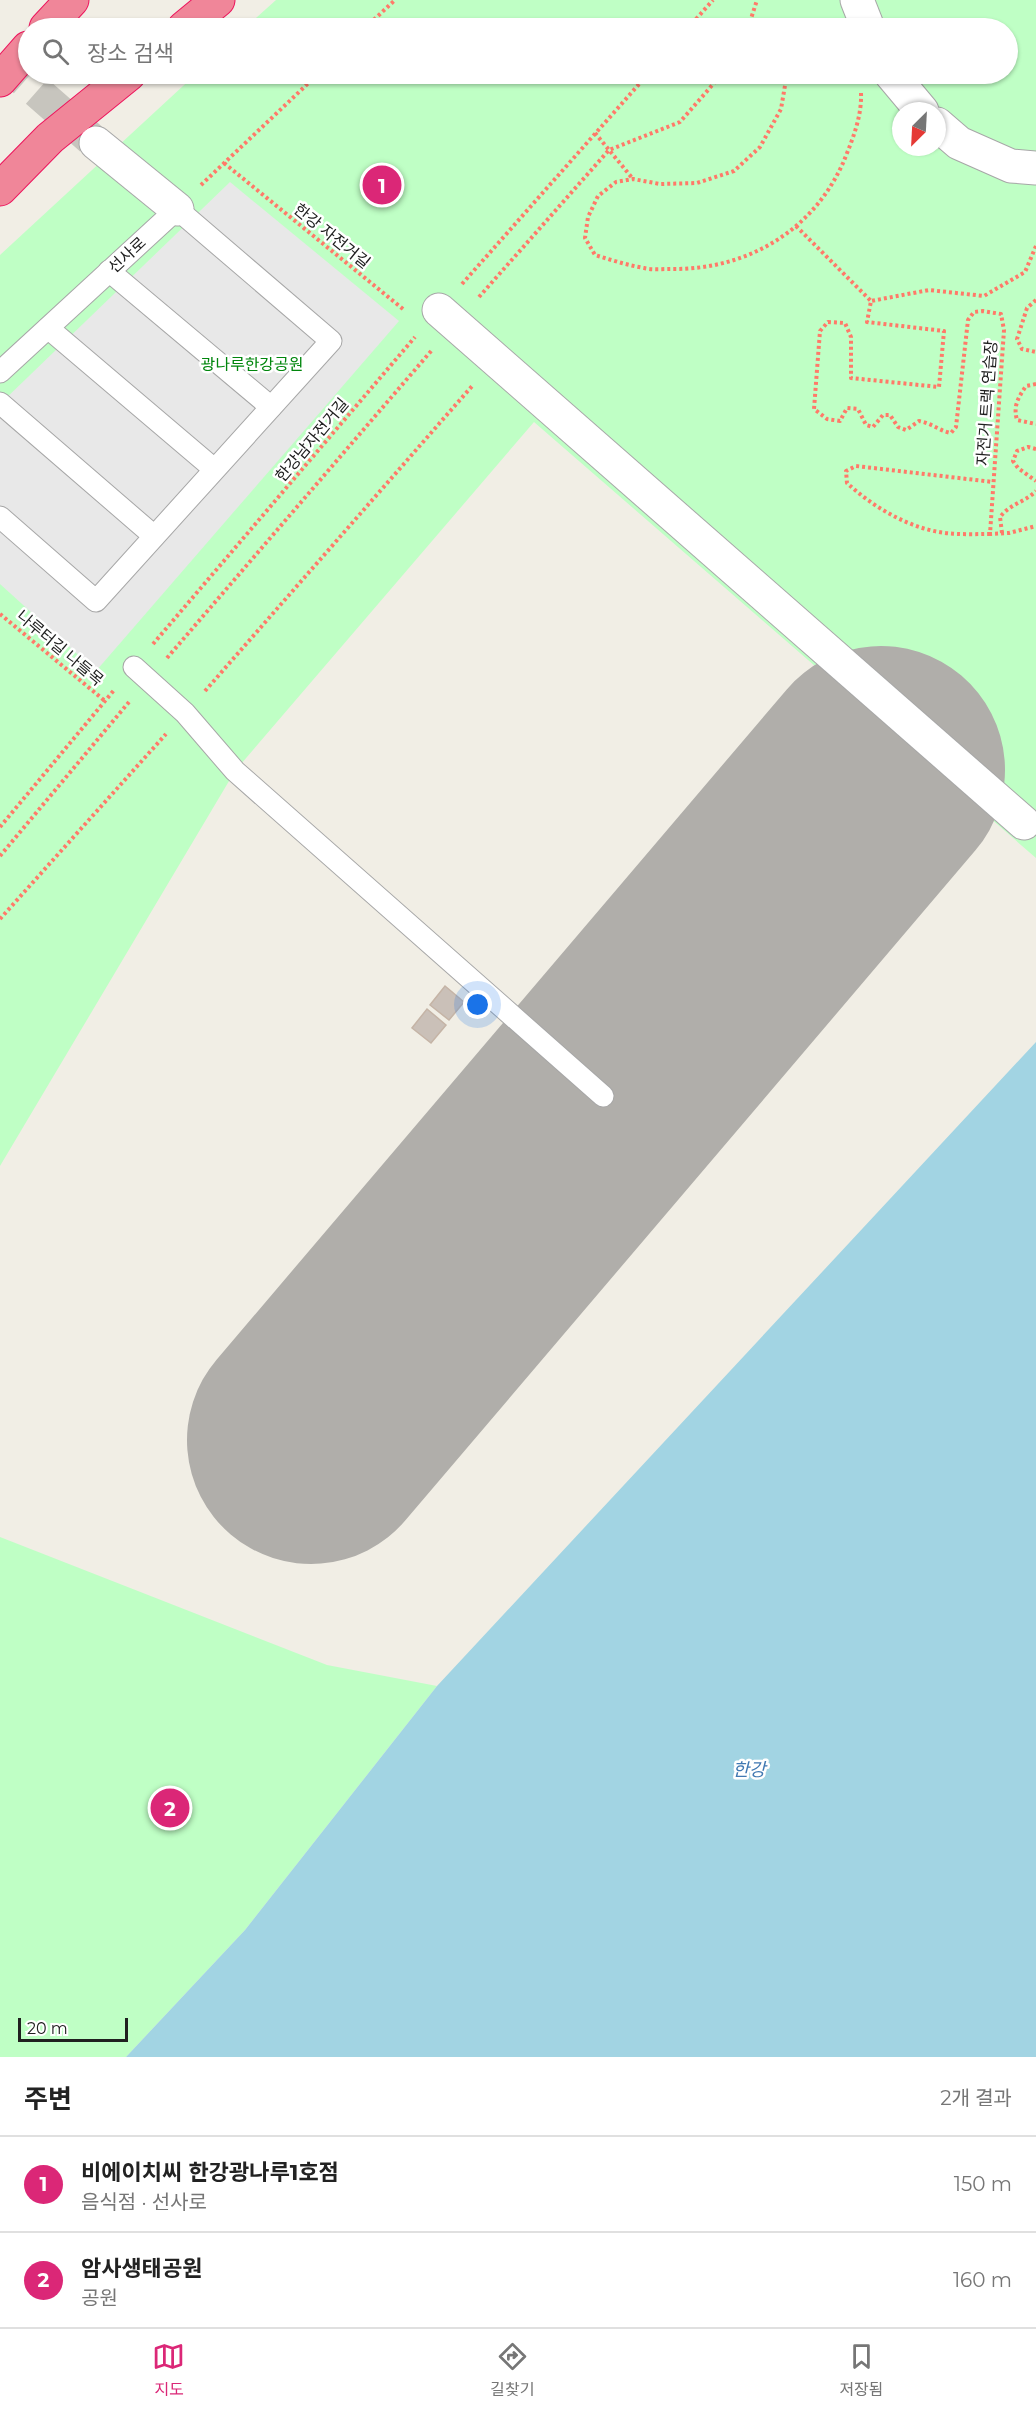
<!DOCTYPE html>
<html lang="ko">
<head>
<meta charset="utf-8">
<style>
	:root { --surface:#fff; --page:#f2f2f2; --text:#222; --muted:#767676; --line:#e0e0e0; --accent:#db2777 }
	body { margin:0; font-family:Montserrat,"Noto Sans KR",sans-serif; background:var(--page); color:var(--text) }
	.compass { position:absolute; left:892px; top:102px; width:54px; height:54px; border-radius:50%; background:var(--surface); box-shadow:0 2px 4px #0004; rotate:204deg }
	.scale { position:absolute; left:18px; bottom:15px; width:110px; box-sizing:border-box; padding-left:6px; border:3px solid #202020; border-top:0; font-size:16px; line-height:21px; white-space:nowrap; color:#202020; -webkit-text-stroke:4px #fff; paint-order:stroke }
	.you { position:absolute; left:478px; top:1005px; width:21px; height:21px; margin:-15px; border:4px solid #fff; border-radius:50%; background:#1a73e8; box-shadow:0 0 0 9px #1a73e833 }
	.badge { display:grid; place-items:center; width:39px; height:39px; border-radius:50%; background:var(--accent); color:#fff; font-size:20px; font-weight:700 }
	.pin { position:absolute; translate:-50% -50%; border:3px solid #fff; box-shadow:0 2px 6px #0006 }
	.list { margin:0; padding:0; list-style:none }
	h2 { display:flex; justify-content:space-between; align-items:center; height:78px; margin:0; padding:0 24px; font-size:26px }
	h2 small { font-size:20px; font-weight:400; color:var(--muted) }
	.list li { display:grid; grid-template-columns:39px 1fr auto; gap:18px; align-items:center; box-sizing:border-box; height:96px; padding:0 24px; border-top:2px solid var(--line) }
	.list b { display:block; font-size:22px; white-space:nowrap }
	.list p { margin:0; font-size:20px; white-space:nowrap; color:var(--muted) }
	.list em { font-size:20px; font-style:normal; color:var(--muted) }
	.icon { flex:none; width:33px; height:33px; fill:none; stroke:currentColor; stroke-width:2; stroke-linecap:round; stroke-linejoin:round }
	.map { position:relative; flex:none; width:1036px; height:2057px; overflow:hidden }
	.search { position:absolute; background:var(--surface); box-shadow:0 2px 4px #0004; left:18px; right:18px; top:18px; height:66px; display:flex; align-items:center; gap:15px; box-sizing:border-box; padding:0 21px; border-radius:33px; color:var(--muted); font-size:22px }
	.sheet { height:270px; background:var(--surface) }
	nav { display:flex; justify-content:space-around; align-items:center; box-sizing:border-box; height:84px; border-top:2px solid var(--line); background:var(--surface); font-size:16px; color:var(--muted) }
	nav a { display:grid; justify-items:center; gap:3px }
	nav .on { color:var(--accent) }
	.map>svg:first-child { display:block }
</style>
</head>
<body>
<div class="map">
<svg width="1036" height="2057" viewBox="0 0 1036 2057">
	<rect width="100%" height="100%" fill="#f1eee5"/>
	<g fill="#bfffc5" fill-rule="evenodd">
		<path d="M276,0H1036V858L534,422L235,771L0,1166V255L196,74H1008V28H245ZM901,111H937V147H901Z"/>
		<path d="M0,1537L327,1665L437,1686L245,1930L126,2057H0Z"/>
	</g>
	<path fill="#e8e8e8" d="M230,182L399,321L96,671L0,584V404Z"/>
	<path fill="#a2d4e3" d="M1036,1042V2057H126L245,1930L437,1686Z"/>
	<g fill="none" stroke-linecap="round" stroke-linejoin="round">
		<path stroke="#b0aeaa" stroke-width="248" d="M311,1440L881,770"/>
	</g>
	<g fill="#cac0b8" stroke="#c5b4a6" stroke-width="1.5">
		<path d="M445,986L464,1002L449,1020L430,1005Z"/>
		<path d="M427,1009L446,1025L431,1043L412,1028Z"/>
	</g>
	<g fill="none" stroke-linecap="round" stroke-linejoin="round">
		<path stroke="#c7c5be" stroke-width="33" stroke-dasharray="33 16" stroke-linecap="butt" d="M0,59L91,139"/>
		<defs>
			<g id="lane">
				<path d="M109,271L271,407"/>
				<path d="M48,328L214,469"/>
				<path d="M0,372L177,209L331,341L96,601L0,517"/>
				<path d="M0,403L154,536"/>
				<path d="M134,667L185,713L235,771L603,1096"/>
			</g>
			<g id="street">
				<path d="M857,0L868,28"/>
				<path d="M891,74L922,111"/>
				<path d="M937,124L959,143L1011,166L1036,168"/>
				<path d="M96,143L177,209"/>
				<path d="M439,310L1024,823"/>
			</g>
			<g id="highway">
				<path d="M46,28L72,0"/>
				<path d="M184,28L218,0"/>
				<path d="M0,80L28,48"/>
				<path d="M0,189L50,138L129,74"/>
			</g>
		</defs>
		<use href="#lane" stroke="#a7a7a7" stroke-width="23"/>
		<use href="#street" stroke="#a7a7a7" stroke-width="35"/>
		<use href="#highway" stroke="#ed155d" stroke-width="35"/>
		<g stroke="#ff7a69" stroke-width="4" stroke-dasharray="3 3" stroke-linecap="butt">
			<path d="M365,28L395,0"/>
			<path d="M688,28L713,0"/>
			<path d="M748,28L757,0"/>
			<path d="M812,28H814"/>
			<path d="M787,74L781,109L760,147L734,171L697,183L660,184L633,179L616,182L598,196L588,217L585,238L595,255C611,260 627,265 644,268C652,270 662,269 671,269C746,270 812,232 843,163C852,141 862,117 861,93"/>
			<path d="M595,133L633,179"/>
			<path d="M224,163L403,309"/>
			<path d="M201,185L318,74"/>
			<path d="M796,226L871,301"/>
			<path d="M1036,246L1025,272L984,296L929,290L871,301L867,322L944,331L939,387L851,378V337L845,323L828,322L820,331L814,409L827,419L840,421L847,408L858,409L866,425L873,427L883,415H890L898,427L906,430L919,421C931,423 940,431 951,433L956,427L968,320L974,312L983,311L1001,314L1004,330L990,534L1009,533L1036,526"/>
			<path d="M462,284L648,74"/>
			<path d="M479,297L609,150L680,122L722,74"/>
			<path d="M1036,300L1027,308L1017,339L1022,349L1036,352"/>
			<path d="M1036,384L1026,386C1018,398 1013,406 1017,420L1036,424"/>
			<path d="M1036,449L1028,447L1017,451L1013,461L1018,468L1036,481"/>
			<path d="M1002,533L1000,517C1010,504 1025,502 1036,491"/>
			<path d="M990,534C974,534 956,535 939,532C905,526 872,506 847,483L846,471L856,466L993,482"/>
			<path d="M0,614L105,701"/>
			<path d="M153,644L415,337"/>
			<path d="M167,658L432,350"/>
			<path d="M205,691L473,385"/>
			<path d="M0,827L115,689"/>
			<path d="M0,856L129,702"/>
			<path d="M0,919L166,734"/>
		</g>
		<use href="#lane" stroke="#fff" stroke-width="21"/>
		<use href="#street" stroke="#fff" stroke-width="33"/>
		<use href="#highway" stroke="#f08699" stroke-width="33"/>
	</g>
	<g text-anchor="middle" dominant-baseline="central" stroke-width="5" stroke-linejoin="round" paint-order="stroke">
		<g font-size="16" fill="#202020" stroke="#fff">
			<text transform="translate(332 236) rotate(39)">한강 자전거길</text>
			<text transform="translate(127 255) rotate(-43)">선사로</text>
			<text transform="translate(987 403) rotate(-86)">자전거 트랙 연습장</text>
			<text transform="translate(312 440) rotate(-50)">한강남자전거길</text>
			<text transform="translate(60 648) rotate(40)">나루터길 나들목</text>
		</g>
		<g font-size="16" fill="#01860d" stroke="#fff">
			<text x="252" y="364">광나루한강공원</text>
		</g>
		<g font-size="18" font-style="italic" fill="#4078b2" stroke="#fff">
			<text x="749" y="1770">한강</text>
		</g>
	</g>
</svg>
<svg class="compass" viewBox="-18 -18 36 36"><path d="M0-13l5 13h-10z" fill="#e53935"/><path d="M0 13l5-13h-10z" fill="#767676"/></svg>
<div class="scale">20 m</div>
<div class="you"></div>
<div class="pin badge" style="left:382px;top:185px">1</div>
<div class="pin badge" style="left:170px;top:1808px">2</div>
<div class="search"><svg class="icon" aria-label="search" viewBox="0 0 24 24"><circle cx="10" cy="10" r="6"/><path d="M15 15l6 6"/></svg>장소 검색</div>
</div>
<section class="sheet">
<h2>주변<small>2개 결과</small></h2>
<ul class="list">
<li><span class="badge">1</span><div><b>비에이치씨 한강광나루1호점</b><p>음식점 · 선사로</p></div><em>150 m</em></li>
<li><span class="badge">2</span><div><b>암사생태공원</b><p>공원</p></div><em>160 m</em></li>
</ul>
</section>
<nav>
<a class="on"><svg class="icon" aria-label="map" viewBox="0 0 24 24"><path d="M3 6l6-2 6 2 6-2v14l-6 2-6-2-6 2zM9 4v14M15 6v14"/></svg>지도</a>
<a><svg class="icon" aria-label="directions" viewBox="0 0 24 24"><path d="M12 3l9 9-9 9-9-9zM9 14v-3h6M13 9l2 2-2 2"/></svg>길찾기</a>
<a><svg class="icon" aria-label="saved" viewBox="0 0 24 24"><path d="M7 4h10v16l-5-4-5 4z"/></svg>저장됨</a>
</nav>
</body>
</html>
